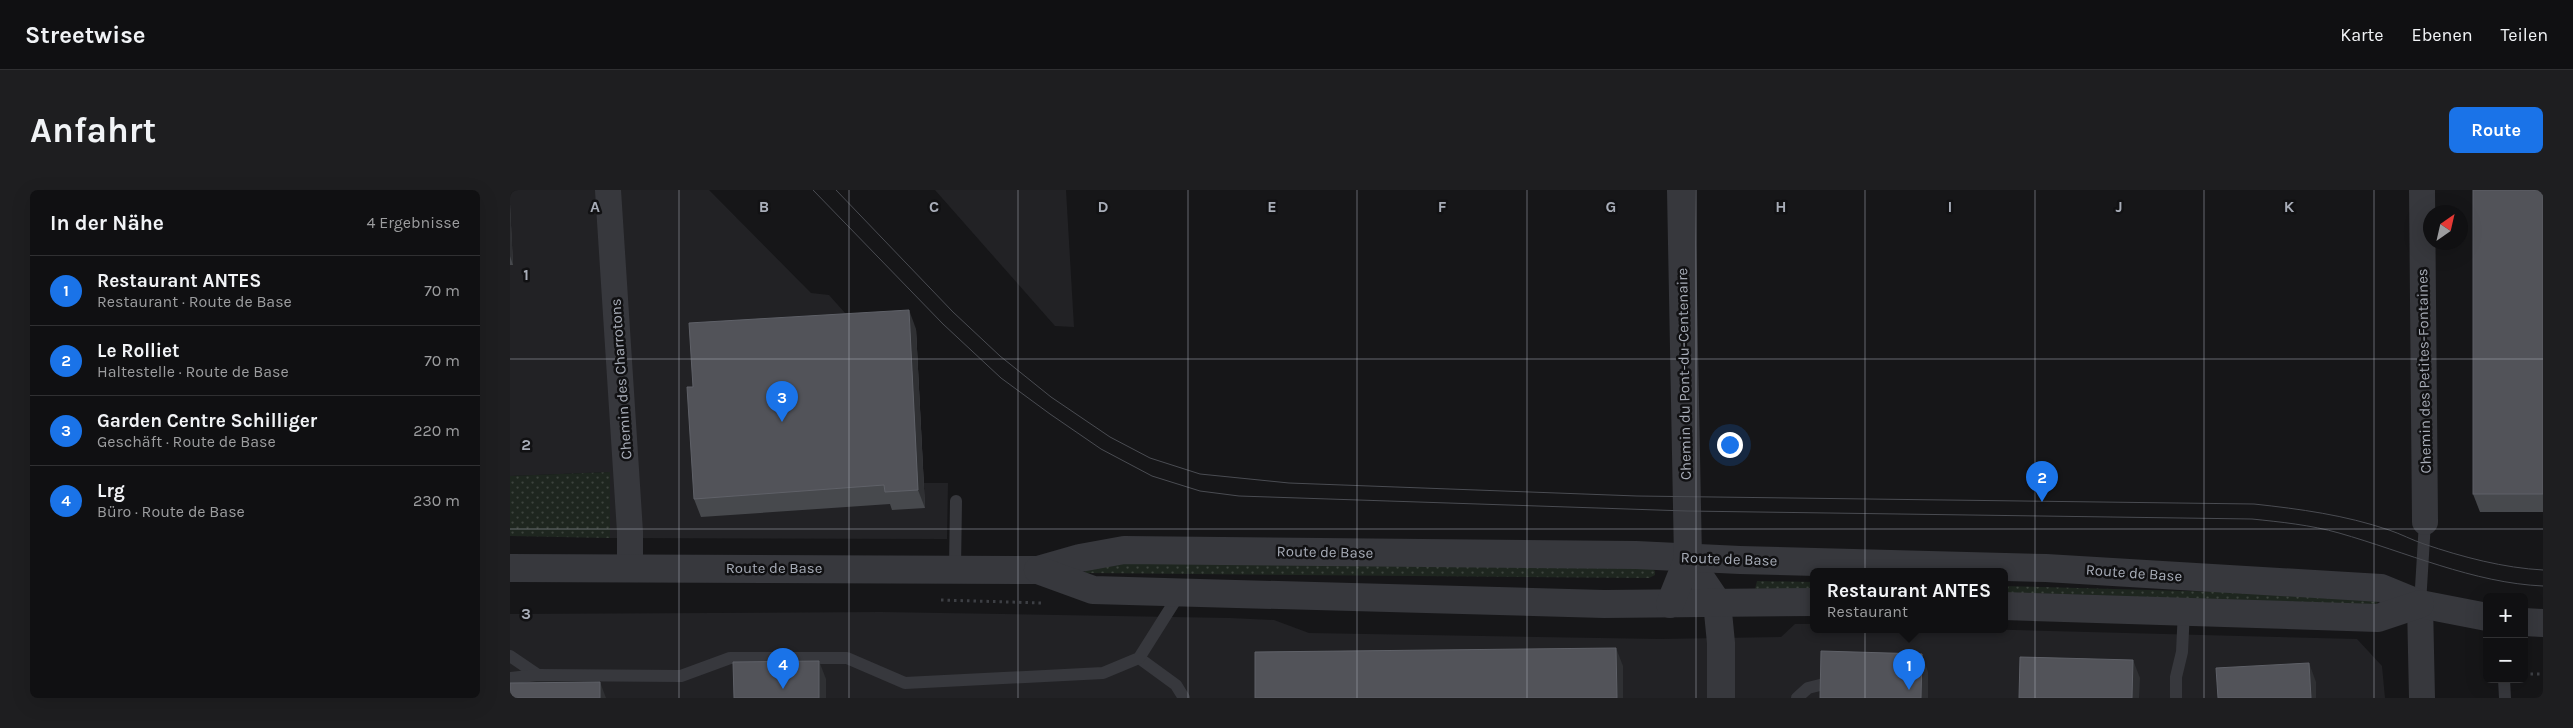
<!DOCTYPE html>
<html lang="de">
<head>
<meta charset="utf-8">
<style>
	:root { --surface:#101012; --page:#1e1e20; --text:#f1f3f6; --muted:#9c9d9f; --line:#303032; --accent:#1a73e8 }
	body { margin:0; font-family:Karla,sans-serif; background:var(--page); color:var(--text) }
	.controls { position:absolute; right:15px; bottom:15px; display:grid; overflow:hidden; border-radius:8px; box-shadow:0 5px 20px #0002 }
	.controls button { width:45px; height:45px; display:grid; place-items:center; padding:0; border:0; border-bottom:1px solid var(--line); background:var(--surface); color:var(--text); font:25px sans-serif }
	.compass { position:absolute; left:1913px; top:15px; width:45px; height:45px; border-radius:50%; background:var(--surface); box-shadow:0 5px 20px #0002; rotate:34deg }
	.you { position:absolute; left:1219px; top:254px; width:18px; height:18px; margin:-12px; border:4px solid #fff; border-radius:50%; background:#1a73e8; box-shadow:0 0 0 8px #1a73e833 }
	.badge { display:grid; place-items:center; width:32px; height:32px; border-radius:50%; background:var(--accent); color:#fff; font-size:16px; font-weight:700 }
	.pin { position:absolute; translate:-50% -41px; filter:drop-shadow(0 1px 2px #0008) }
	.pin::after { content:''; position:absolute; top:26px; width:18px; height:15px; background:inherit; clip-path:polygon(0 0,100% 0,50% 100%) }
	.popup { position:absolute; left:1300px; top:378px; width:198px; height:65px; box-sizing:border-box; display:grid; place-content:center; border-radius:8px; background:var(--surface); filter:drop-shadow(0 1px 4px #0005); font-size:16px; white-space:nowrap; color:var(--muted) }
	.popup b { font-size:19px; color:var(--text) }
	.popup::after { content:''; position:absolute; left:50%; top:100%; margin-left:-10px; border:10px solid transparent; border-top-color:var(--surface) }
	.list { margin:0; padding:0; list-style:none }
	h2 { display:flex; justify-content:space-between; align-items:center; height:65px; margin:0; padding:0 20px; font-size:21px }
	h2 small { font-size:16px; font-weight:400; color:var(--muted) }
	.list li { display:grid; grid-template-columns:32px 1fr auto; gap:15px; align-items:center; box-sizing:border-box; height:70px; padding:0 20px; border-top:1px solid var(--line) }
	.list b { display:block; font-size:19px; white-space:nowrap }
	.list p { margin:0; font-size:16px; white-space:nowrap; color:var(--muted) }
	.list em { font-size:16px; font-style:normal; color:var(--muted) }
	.map { position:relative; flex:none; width:2033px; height:508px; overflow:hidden; border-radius:8px }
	header { display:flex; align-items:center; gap:30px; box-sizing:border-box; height:70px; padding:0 25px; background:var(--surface); border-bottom:1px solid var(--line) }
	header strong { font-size:24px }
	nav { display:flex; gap:28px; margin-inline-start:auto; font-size:18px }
	.intro { display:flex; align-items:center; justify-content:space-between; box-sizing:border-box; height:120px; padding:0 30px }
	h1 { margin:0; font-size:35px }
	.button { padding:12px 22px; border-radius:8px; background:var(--accent); color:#fff; font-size:18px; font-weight:700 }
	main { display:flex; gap:30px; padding:0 30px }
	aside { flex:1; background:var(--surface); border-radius:8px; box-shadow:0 5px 20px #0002 }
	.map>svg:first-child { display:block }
</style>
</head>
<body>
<header>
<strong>Streetwise</strong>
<nav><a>Karte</a><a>Ebenen</a><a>Teilen</a></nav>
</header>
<div class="intro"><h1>Anfahrt</h1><a class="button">Route</a></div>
<main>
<aside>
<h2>In der Nähe<small>4 Ergebnisse</small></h2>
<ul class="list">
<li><span class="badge">1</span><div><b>Restaurant ANTES</b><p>Restaurant · Route de Base</p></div><em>70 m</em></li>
<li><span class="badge">2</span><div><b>Le Rolliet</b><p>Haltestelle · Route de Base</p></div><em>70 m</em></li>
<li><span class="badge">3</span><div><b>Garden Centre Schilliger</b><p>Geschäft · Route de Base</p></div><em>220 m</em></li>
<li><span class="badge">4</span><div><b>Lrg</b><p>Büro · Route de Base</p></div><em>230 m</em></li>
</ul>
</aside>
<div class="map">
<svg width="2033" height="508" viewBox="0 0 2033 508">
	<defs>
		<pattern id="grass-dots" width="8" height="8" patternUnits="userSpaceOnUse" patternTransform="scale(1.25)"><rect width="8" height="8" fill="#1e261f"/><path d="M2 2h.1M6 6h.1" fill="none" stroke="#3c433d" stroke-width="1.8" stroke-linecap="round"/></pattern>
	</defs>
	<rect width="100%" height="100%" fill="#161618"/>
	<g fill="#222225">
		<path d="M0,0H199L301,103L319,105L352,142L406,139L414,293H438L437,349L100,348V282L0,286Z"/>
		<path d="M425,0H556L564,137L545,136Z"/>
		<path d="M371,422L720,428L764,430L799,443L1150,449L1271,447L1285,434H1304V439H1466L1847,449L1872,476L1875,508H0V424Z"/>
	</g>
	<g fill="url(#grass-dots)">
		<path d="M100,282V348L0,346V286Z"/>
		<path d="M604,370L1139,377L1145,381V385L1139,388L575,383L576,375Z"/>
		<path d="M1247,391L1304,392V403L1245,399Z"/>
		<path d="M1494,396L1859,406L1868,411L1866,416L1494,408Z"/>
	</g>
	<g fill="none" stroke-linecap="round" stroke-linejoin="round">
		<g stroke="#3d3f44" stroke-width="3" stroke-dasharray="2.5 4" stroke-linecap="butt">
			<path d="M431,410L532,413"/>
			<path d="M2014,484H2033"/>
		</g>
		<g stroke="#37383d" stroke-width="12">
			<path d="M445,379L446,311"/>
			<path d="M1910,414L1915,332"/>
			<path d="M0,466L28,485"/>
			<path d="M629,468L666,495L674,508"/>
			<path d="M0,488L28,485L171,486L220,468H337L395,493L593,483L629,468L670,403"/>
			<path d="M1994,489L1995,508"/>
			<path d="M1287,508L1298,498L1314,494"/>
			<path d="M1666,508V487L1672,462L1674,420"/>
		</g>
		<g stroke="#37383d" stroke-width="26">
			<path d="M98,0L120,342V378"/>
			<path d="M1912,0L1915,332"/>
			<path d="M1910,414L1912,508"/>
		</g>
		<g stroke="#37383d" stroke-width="28">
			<path d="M1178,369L1207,412L1211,453V508"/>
			<path d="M0,378L528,380L570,368L614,360L1126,365L1230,370L1536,378L1871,398L1910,414L1977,427"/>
			<path d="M528,380L583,400L1094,414L1304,412"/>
			<path d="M1160,414L1178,369L1171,0"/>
			<path d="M1494,416L1868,428L1910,414"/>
			<path d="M2014,432L2033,433"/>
		</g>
		<g stroke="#4a4c52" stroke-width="1">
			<path d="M303,0L433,134L491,188L540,224L591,259L642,286L690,301L729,306L1177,321L1742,329C1771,332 1801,335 1829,343C1896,362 1963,393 2033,396"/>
			<path d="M326,0L443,122L490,166L541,207L600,247L640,268L690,284L779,293L1127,306L1744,314C1790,319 1835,325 1879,340C1891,344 1902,350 1914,354C1952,367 1994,378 2033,380"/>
		</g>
	</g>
	<g fill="#47494d">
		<path d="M2033,0V322H1970L1963,304Z"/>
		<path d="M0,14L3,75H0Z"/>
		<path d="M406,139L415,318L382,320L380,314L191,327L184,309Z"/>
	</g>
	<g fill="#2f3033">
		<path d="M0,14L3,75L0,66Z"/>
		<path d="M399,120L406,139L415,318L408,300Z"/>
		<path d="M1106,458L1113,476V508H1107Z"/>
		<path d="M1412,464L1418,482V508H1411Z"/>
		<path d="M1623,470L1630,488L1629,508H1622Z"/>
		<path d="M309,471L316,489V508H309Z"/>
		<path d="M1799,473L1806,492V508H1801Z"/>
		<path d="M90,492L96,508H90Z"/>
	</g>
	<g fill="#525359" stroke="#5f6168">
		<rect x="1963" y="0" width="70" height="304"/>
		<path d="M399,120L408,300L375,302L374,295L184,309L177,197H183L179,133Z"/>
		<path d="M1106,458L1107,508H745V462Z"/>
		<path d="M1311,461L1412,464L1411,508H1310Z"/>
		<path d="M1510,467L1623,470L1622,508H1509Z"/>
		<path d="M309,471V508H224L223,472Z"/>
		<path d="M1799,473L1801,508H1708L1706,478Z"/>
		<path d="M90,492V508H0V493Z"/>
	</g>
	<path fill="none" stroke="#a8adb8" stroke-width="1" stroke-opacity="0.55" d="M169,0V508M339,0V508M508,0V508M678,0V508M847,0V508M1017,0V508M1186,0V508M1355,0V508M1525,0V508M1694,0V508M1864,0V508M0,169H2033M0,339H2033"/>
	<g text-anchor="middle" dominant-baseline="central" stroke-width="5" stroke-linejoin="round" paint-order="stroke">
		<g font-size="15" fill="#a8adb8" stroke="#111113">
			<text transform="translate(1914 181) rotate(-91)">Chemin des Petites-Fontaines</text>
			<text transform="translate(1174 184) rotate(-91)">Chemin du Pont-du-Centenaire</text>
			<text transform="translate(111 189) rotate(-94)">Chemin des Charrotons</text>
			<text transform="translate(815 362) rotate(1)">Route de Base</text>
			<text transform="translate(1219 369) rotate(2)">Route de Base</text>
			<text x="264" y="378">Route de Base</text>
			<text transform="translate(1624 383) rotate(4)">Route de Base</text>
		</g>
	</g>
	<g font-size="16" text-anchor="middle" font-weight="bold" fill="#a8adb8" stroke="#111113" stroke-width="5" stroke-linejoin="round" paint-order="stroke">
		<text x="85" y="22">A</text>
		<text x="254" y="22">B</text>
		<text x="424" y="22">C</text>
		<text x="593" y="22">D</text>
		<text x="762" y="22">E</text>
		<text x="932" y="22">F</text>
		<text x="1101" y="22">G</text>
		<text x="1271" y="22">H</text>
		<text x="1440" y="22">I</text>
		<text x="1609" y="22">J</text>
		<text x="1779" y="22">K</text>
		<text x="16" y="90">1</text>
		<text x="16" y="260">2</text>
		<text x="16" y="429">3</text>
	</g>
</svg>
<div class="controls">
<button>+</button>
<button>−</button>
</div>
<svg class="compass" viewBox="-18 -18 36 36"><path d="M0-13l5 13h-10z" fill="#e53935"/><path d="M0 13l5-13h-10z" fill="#9c9d9f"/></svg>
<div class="you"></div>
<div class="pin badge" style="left:1399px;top:500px">1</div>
<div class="popup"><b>Restaurant ANTES</b>Restaurant</div>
<div class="pin badge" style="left:1532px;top:312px">2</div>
<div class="pin badge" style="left:272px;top:232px">3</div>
<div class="pin badge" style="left:273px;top:499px">4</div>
</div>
</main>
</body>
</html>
